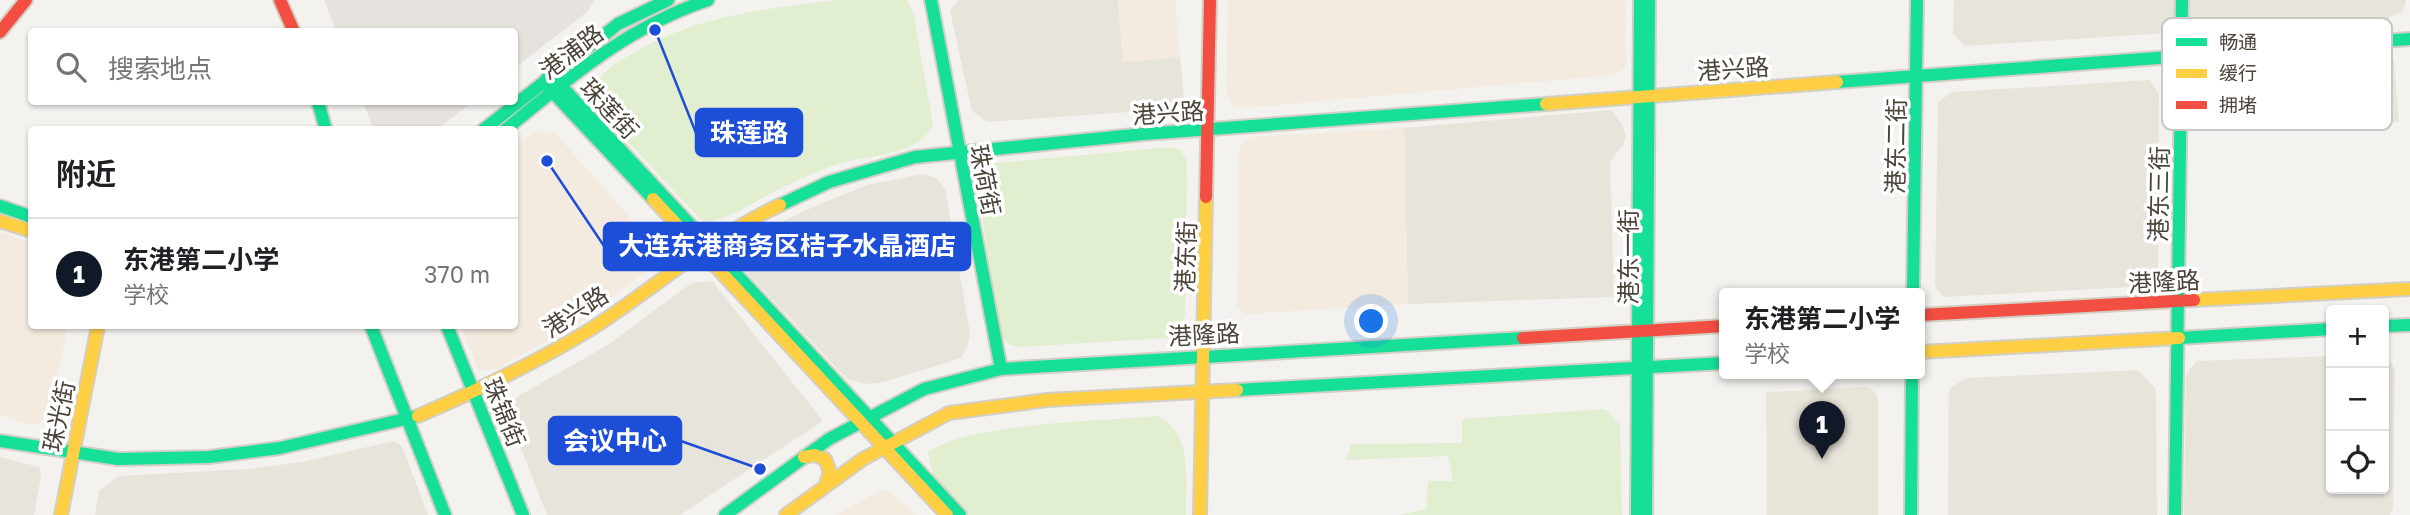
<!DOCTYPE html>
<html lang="zh">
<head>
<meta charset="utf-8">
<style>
	:root { --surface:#fff; --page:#f6f6f6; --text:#202124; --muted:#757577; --line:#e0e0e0; --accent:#111827 }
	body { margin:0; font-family:"Golos Text","Noto Sans SC",sans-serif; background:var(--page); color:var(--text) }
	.controls { position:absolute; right:21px; bottom:21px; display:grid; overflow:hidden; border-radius:7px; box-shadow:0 2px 5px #0004 }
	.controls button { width:63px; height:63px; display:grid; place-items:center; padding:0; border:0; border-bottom:2px solid var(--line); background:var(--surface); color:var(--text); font:35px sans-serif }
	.you { position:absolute; left:1372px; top:322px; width:24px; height:24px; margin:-18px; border:5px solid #fff; border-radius:50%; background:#1a73e8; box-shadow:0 0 0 10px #1a73e833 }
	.badge { display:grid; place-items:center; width:46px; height:46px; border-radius:50%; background:var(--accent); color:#fff; font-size:23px; font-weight:700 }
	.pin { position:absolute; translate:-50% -58px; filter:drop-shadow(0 2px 4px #0008) }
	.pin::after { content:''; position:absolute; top:37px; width:24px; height:21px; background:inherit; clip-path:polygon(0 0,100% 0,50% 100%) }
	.popup { position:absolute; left:1719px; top:288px; width:206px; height:91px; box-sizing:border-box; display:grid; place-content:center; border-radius:7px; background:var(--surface); filter:drop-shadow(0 2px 5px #0005); font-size:23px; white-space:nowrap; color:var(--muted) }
	.popup b { font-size:26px; color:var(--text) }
	.popup::after { content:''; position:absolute; left:50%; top:100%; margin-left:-14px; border:14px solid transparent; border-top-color:var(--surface) }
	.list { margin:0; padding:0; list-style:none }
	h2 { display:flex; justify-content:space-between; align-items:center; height:91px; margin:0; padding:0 28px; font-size:30px }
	h2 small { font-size:23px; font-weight:400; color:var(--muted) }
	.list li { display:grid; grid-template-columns:46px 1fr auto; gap:21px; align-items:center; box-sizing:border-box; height:112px; padding:0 28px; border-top:2px solid var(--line) }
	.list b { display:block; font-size:26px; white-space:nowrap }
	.list p { margin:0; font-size:23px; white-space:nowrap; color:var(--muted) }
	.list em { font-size:23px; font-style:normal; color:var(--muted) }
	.icon { flex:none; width:38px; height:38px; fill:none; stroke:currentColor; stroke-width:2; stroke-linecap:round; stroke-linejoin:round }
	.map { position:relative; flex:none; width:2410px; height:515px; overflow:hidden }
	.search { position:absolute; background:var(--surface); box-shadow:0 2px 5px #0004; left:28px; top:28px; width:490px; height:77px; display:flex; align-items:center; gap:18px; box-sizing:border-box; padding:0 24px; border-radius:7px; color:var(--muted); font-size:26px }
	.panel { position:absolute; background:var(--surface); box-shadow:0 2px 5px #0004; left:28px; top:126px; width:490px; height:203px; border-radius:7px }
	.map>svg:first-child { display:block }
</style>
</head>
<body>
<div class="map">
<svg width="2410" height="515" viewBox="0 0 2410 515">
	<rect width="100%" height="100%" fill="#f4f2ee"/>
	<g fill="#e7e4dc">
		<path d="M958,0H1118L1123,62L1180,57L1185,108L987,122L972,111L950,11Z"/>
		<path d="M1954,0H2406L2403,11L2387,19L1965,46L1953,34Z"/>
		<path d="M2394,61L2399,122L2303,126L2290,120L2284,108L2278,68Z"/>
		<path d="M2150,80L2159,94L2158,266L2152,286L1943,297L1935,286L1938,102L1952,92Z"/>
		<path d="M1611,110L1623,126L1626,136L1623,145L1610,162L1614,297L1408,304L1404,128Z"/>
		<path d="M924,174L936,178L945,188L970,333L967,348L961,358L884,382L866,384L847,379L741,266L743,247L758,234L804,211L867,185Z"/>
		<path d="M712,281L823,421L680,515H547L506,410L517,397L606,346L692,283Z"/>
		<path d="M2331,356V489H2384V358H2388L2395,370L2393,509L2389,515H2184L2186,374L2197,361Z"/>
		<path d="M2138,370L2156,389L2157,515H1948L1949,389L1966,378Z"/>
		<path d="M394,441L402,446L428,515H95L99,491L119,476L248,469L302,462Z"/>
		<path d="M0,457L39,467L41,476L34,515H0Z"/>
	</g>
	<g fill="#f3ebdf">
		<path d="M1118,0H1175L1180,57L1123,62Z"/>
		<path d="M1228,0H1626V68L1614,75L1244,108L1231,103L1226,91Z"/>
		<path d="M1404,128L1408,304L1245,314L1237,307L1239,148L1251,137Z"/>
		<path d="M538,131L556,134L657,248L662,258L584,320L497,369L479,371L461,326H514L515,145Z"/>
		<path d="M0,232L31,243L32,326H68L49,413L39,424H27L0,415Z"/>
		<path d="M888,490L916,515H837L879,491Z"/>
	</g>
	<path fill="#eae5da" d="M1868,387L1876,393L1878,402V515H1767L1766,392Z"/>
	<g fill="#e1eecf">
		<path d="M838,0H907L913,11L933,125C919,156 871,154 842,163C818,170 793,182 772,193C750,204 728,221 703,222L595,107L588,95C598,75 611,66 630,55C695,15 764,9 838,0Z"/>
		<path d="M1170,147L1181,150L1187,162L1185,314L1181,328L1168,338L1019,347L1008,344L1000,334L976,177L983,168L997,163Z"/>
		<path d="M1605,409L1620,425L1622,515H1400L1426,509L1428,481H1453L1448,456L1346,460L1351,444L1462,443V419Z"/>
		<path d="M1158,416C1194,434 1185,480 1186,515H963L929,479L932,472L928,452C970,423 1103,421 1158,416Z"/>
	</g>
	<g fill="#e6e3df">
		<path d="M324,0H594L588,11L515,68L514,32L336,31Z"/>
		<path d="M363,102H472L436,130L374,129Z"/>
	</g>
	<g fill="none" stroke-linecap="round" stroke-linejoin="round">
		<defs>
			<g id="fast">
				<path d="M931,0L1001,369"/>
				<path d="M1837,82L2410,39"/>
				<path d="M318,102L326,130"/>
				<path d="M483,130L618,24L668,0"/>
				<path d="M505,130C569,78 629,26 708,0"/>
				<path d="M653,199L545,84L547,78L552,76L960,515"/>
				<path d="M780,205L829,182L915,157L1144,134L1546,104"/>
				<path d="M0,206L32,217"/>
				<path d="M1913,293L1917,0"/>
				<path d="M371,326L445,515"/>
				<path d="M447,326L523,515"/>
				<path d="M2384,326L2410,325"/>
				<path d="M2179,338L2331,329"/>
				<path d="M1237,390L1724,363"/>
				<path d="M0,441L118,459L209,457L280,448L418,416"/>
				<path d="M725,515L829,439L924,389L1001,369L1523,338"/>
				<path d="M1637,515L1640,0"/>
				<path d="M1646,515L1649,0"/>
				<path d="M1911,515L1912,373"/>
				<path d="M2175,515L2182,0"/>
			</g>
			<g id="slow">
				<path d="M1546,104L1837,82"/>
				<path d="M653,199L947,515"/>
				<path d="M0,221L32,231"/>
				<path d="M2194,300L2410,289"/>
				<path d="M1920,352L2179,338"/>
				<path d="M418,416C478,390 536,363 591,329C655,288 710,238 780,205"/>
				<path d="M804,457L815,455L825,459L830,472L826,484"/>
				<path d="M61,515L98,326"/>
				<path d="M786,515L863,459L949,413L1047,400L1237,390"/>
				<path d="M1200,515L1206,197"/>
			</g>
			<g id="jam">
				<path d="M280,0L294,32"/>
				<path d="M0,32L26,0"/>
				<path d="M1206,197L1210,0"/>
				<path d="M1920,315L2194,300"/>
				<path d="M1523,338L1724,326"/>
			</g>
		</defs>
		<use href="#fast" stroke="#d3cfc5" stroke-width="16"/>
		<use href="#slow" stroke="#d3cfc5" stroke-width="16"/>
		<use href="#jam" stroke="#d3cfc5" stroke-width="16"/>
		<use href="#fast" stroke="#16e098" stroke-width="12"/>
		<use href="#slow" stroke="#ffcf43" stroke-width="12"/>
		<use href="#jam" stroke="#f24e42" stroke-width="12"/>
	</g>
	<g text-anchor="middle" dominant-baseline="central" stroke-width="7" stroke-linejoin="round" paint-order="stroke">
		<g font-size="24" fill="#4b4439" stroke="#fff">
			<text transform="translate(571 51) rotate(-37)">港浦路</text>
			<text transform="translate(1733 68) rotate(-4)">港兴路</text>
			<text transform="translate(610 108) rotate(47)">珠莲街</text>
			<text transform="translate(1168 112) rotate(-4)">港兴路</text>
			<text transform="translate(1895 146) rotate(-89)">港东二街</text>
			<text transform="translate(986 180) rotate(79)">珠荷街</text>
			<text transform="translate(2158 194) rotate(-89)">港东三街</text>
			<text transform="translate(1185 257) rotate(-88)">港东街</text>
			<text transform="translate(1627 257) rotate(-90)">港东一街</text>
			<text transform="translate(2164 281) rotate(-3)">港隆路</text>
			<text transform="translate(575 311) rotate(-33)">港兴路</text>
			<text transform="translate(1204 334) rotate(-3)">港隆路</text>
			<text transform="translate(505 412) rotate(68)">珠锦街</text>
			<text transform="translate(58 416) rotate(-78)">珠光街</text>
		</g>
	</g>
	<rect x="2162" y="18" width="230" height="112" rx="10" fill="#fff" stroke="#c9c7c4" stroke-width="2"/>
	<rect x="2176" y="38" width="31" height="8" fill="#16e098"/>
	<rect x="2176" y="69" width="31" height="9" fill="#ffcf43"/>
	<rect x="2176" y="101" width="31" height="8" fill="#f24e42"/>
	<g font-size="19" fill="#4b4439">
		<text x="2219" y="49">畅通</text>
		<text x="2219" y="80">缓行</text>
		<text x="2219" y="112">拥堵</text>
	</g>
	<path fill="none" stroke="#1d4ed8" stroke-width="2.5" d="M655 30L696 133M547 161L604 246M760 469L681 441"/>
	<g fill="#1d4ed8" stroke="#fff" stroke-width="2.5">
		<circle cx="655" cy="30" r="7"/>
		<circle cx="547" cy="161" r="7"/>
		<circle cx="760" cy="469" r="7"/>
	</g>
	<g fill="#1d4ed8" stroke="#1d4ed8" stroke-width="2.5">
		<rect x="696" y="109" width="106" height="47" rx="7"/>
		<rect x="604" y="223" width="366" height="47" rx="7"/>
		<rect x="549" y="417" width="132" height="47" rx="7"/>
	</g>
	<g font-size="26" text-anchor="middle" font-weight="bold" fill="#fff">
		<text x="749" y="142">珠莲路</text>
		<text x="787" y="255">大连东港商务区桔子水晶酒店</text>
		<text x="615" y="450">会议中心</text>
	</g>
</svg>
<div class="controls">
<button>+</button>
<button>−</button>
<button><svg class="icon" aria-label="locate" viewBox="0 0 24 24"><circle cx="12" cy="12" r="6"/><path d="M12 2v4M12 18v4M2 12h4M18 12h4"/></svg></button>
</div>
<div class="you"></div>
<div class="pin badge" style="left:1822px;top:459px">1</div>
<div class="popup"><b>东港第二小学</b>学校</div>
<div class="search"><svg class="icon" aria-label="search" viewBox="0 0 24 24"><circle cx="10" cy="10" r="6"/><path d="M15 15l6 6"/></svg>搜索地点</div>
<section class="panel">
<h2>附近<small></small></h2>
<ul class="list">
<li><span class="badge">1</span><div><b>东港第二小学</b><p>学校</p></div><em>370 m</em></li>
</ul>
</section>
</div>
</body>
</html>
